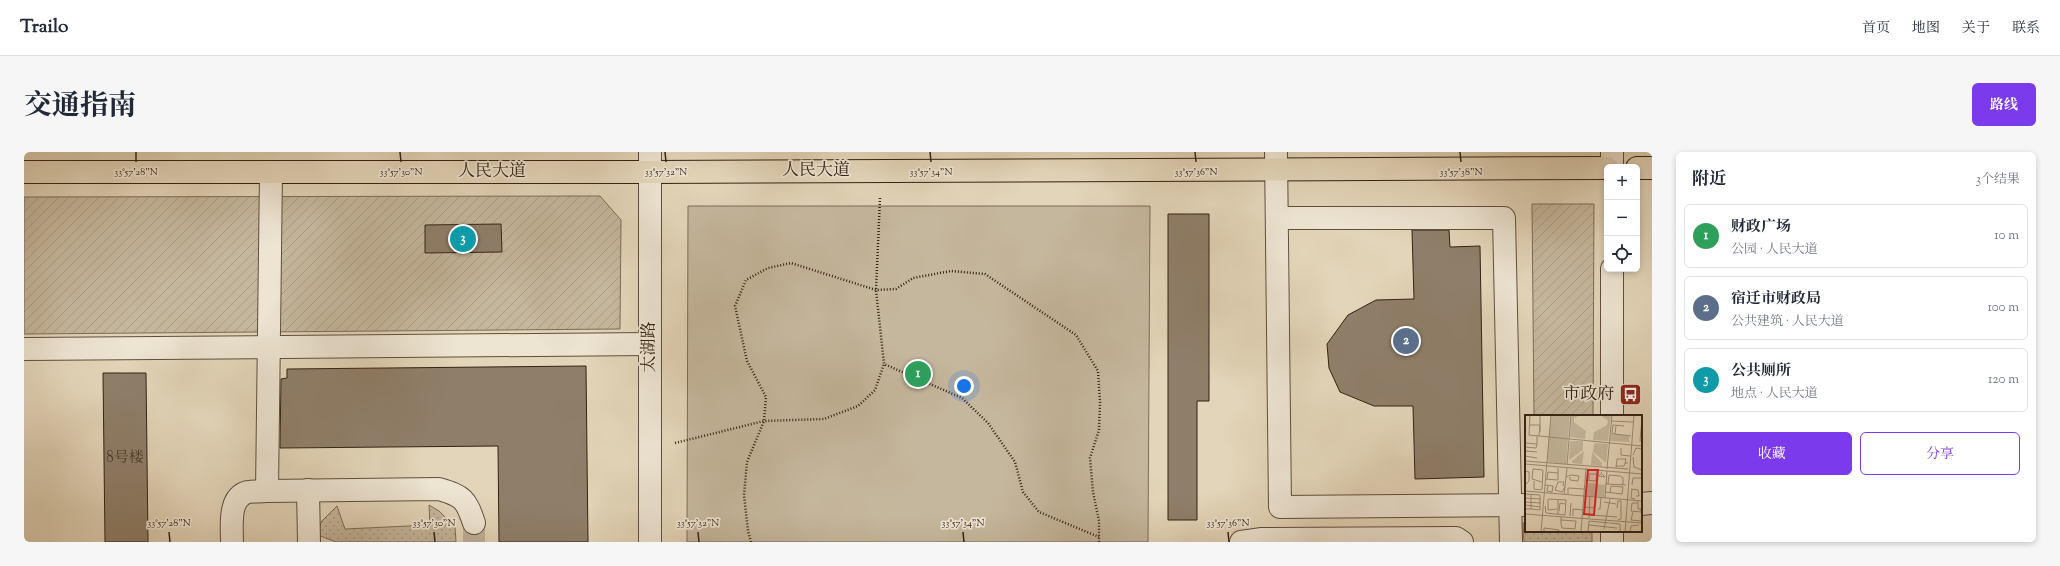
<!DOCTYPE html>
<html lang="zh">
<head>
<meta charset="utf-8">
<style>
	:root { --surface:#fff; --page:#f6f6f7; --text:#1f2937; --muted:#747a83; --line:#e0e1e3; --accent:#7c3aed }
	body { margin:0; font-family:"Sorts Mill Goudy","Noto Serif SC",serif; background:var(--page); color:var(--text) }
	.controls { position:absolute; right:12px; top:12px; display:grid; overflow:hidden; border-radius:6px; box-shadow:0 2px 6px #0003 }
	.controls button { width:36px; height:36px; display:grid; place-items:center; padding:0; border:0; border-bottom:1px solid var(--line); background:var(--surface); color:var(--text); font:20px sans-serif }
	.you { position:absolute; left:940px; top:234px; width:14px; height:14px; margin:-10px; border:3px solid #fff; border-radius:50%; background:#1a73e8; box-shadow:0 0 0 6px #1a73e833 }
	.badge { display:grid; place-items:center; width:26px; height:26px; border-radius:50%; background:var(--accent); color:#fff; font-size:13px; font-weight:700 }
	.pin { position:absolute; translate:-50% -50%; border:2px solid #fff; box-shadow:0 1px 4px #0006 }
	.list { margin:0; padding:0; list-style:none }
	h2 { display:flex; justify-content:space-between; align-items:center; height:52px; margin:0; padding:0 16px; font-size:17px }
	h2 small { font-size:13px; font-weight:400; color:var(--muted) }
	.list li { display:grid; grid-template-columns:26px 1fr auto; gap:12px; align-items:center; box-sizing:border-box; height:64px; margin:0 8px 8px; padding:0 8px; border:1px solid var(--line); border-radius:6px }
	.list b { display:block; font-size:15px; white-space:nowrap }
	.list p { margin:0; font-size:13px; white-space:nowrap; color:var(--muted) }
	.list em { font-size:13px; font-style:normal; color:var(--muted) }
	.actions { display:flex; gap:8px; padding:12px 16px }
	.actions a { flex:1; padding:9px 0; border:1px solid var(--accent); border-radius:6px; text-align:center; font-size:14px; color:var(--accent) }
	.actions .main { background:var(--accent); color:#fff }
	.icon { flex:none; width:22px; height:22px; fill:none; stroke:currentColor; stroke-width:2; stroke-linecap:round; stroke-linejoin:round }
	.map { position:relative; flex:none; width:1628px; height:390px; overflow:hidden; border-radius:6px }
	header { display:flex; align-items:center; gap:24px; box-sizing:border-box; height:56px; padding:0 20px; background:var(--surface); border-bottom:1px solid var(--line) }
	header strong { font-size:19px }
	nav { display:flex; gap:22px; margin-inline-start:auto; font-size:14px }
	.intro { display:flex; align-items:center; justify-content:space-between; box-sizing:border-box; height:96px; padding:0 24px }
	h1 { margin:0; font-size:28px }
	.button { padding:10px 18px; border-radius:6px; background:var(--accent); color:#fff; font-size:14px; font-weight:700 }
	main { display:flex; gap:24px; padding:0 24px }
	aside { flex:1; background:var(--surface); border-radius:6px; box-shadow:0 2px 6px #0003 }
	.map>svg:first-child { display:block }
</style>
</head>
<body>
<header>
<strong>Trailo</strong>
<nav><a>首页</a><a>地图</a><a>关于</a><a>联系</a></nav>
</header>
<div class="intro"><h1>交通指南</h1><a class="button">路线</a></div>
<main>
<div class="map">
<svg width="1628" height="390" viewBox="0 0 1628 390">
	<defs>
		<pattern id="grass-dots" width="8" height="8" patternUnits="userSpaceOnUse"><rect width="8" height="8" fill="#c5b79d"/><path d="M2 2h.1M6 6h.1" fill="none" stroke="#aa9d86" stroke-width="1.8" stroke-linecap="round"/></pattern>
		<pattern id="garden-furrows" width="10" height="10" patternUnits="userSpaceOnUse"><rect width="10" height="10" fill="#c5b79d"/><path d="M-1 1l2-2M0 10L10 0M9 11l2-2" fill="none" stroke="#aa9d86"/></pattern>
	</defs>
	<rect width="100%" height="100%" fill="#e3d5b9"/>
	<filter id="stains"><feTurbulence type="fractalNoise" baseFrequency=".005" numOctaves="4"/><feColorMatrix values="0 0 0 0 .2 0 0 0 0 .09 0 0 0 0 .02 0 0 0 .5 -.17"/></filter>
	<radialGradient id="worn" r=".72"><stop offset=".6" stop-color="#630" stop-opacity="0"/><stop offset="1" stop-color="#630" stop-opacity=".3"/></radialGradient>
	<g fill="url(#grass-dots)" stroke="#7d6c59">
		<path d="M405,353L415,359L431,375L432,390H312L294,383L297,370L313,354L321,377L406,373Z"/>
		<path d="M1499,371H1502V379H1568V390H1500Z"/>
	</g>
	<path fill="#c5b79d" stroke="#7d6c59" d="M664,54H1126L1124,390H663Z"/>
	<g fill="url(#garden-furrows)" stroke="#7d6c59">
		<path d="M576,44L597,68L596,177L0,182V45Z"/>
		<path d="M1508,52H1570L1569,264H1510Z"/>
	</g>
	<g fill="#8f7f6a" stroke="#352215">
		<path d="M1144,62H1185V249H1173V368H1144Z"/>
		<path d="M477,72L478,100L401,101V73Z"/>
		<path d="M1388,78H1425L1426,95L1456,94L1460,325L1391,327L1389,254H1350L1316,240L1305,216L1303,192L1324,163L1352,148L1390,147Z"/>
		<path d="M562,214L564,390H475L474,294L256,296L257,227L263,226V217Z"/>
		<path d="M79,221H122L124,390H81Z"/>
	</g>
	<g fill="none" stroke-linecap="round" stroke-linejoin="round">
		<path stroke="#c0b198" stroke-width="22" stroke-dasharray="22 11" stroke-linecap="butt" d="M450,371V390"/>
		<defs>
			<g id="minor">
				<path d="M1252,0L1256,355L1502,353"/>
				<path d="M1588,0V15"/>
				<path d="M247,20L243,339L415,337C439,344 442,347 450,371"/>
				<path d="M1253,66H1480L1487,390"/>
				<path d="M1588,117V264"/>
				<path d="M0,197L626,192"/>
				<path d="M284,338L285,390"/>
				<path d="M1617,352L1628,351"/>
				<path d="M1588,379V390"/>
				<path d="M208,390C208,374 204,345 224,340C230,339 237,340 243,339"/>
				<path d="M626,390V0"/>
				<path d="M1217,390L1238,387L1432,386L1438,390"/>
			</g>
			<g id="major">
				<path d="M1613,16H1628"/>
				<path d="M0,20H626L1583,16"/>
			</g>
		</defs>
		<use href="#minor" stroke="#604f3e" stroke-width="24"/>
		<use href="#major" stroke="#352215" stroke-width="24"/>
		<g stroke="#352215" stroke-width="2.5" stroke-dasharray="1 2" stroke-linecap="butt">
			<path d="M856,46L852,138L860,212L938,246L964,271L991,310L999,340L1015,360L1075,385"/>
			<path d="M651,291L740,269L800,267L834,254L851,238L860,212"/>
			<path d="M727,390L724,379L720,343L723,310L740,269L742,245L723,209L711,154L722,128L744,116L767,111L852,138L872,137L889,126L927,119L961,122L1052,183L1074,219L1076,250L1075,278L1066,306L1069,340L1075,369V390"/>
		</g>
		<use href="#minor" stroke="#ede4d2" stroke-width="22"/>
		<use href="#major" stroke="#e3d5b9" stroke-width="22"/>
	</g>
	<path fill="none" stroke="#352215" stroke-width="1.5" d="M112,0V10M376,0L377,10M641,0L642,10M906,0L907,10M1171,0L1172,10M1436,0L1437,10M145,380L146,390M410,380L411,390M674,380L675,390M939,380L940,390M1204,380L1205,390"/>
	<defs>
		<symbol id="bus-square" viewBox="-11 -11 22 22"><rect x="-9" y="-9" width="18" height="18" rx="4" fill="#8f2418" stroke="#ede4d2"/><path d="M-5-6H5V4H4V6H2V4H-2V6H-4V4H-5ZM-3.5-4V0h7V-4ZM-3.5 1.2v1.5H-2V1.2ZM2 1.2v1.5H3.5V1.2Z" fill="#fff"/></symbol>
	</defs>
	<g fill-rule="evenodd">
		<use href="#bus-square" x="1594" y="230" width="25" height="25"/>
	</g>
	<g text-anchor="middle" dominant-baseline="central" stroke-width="3.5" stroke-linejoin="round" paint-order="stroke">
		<g font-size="15" fill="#4c392a">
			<text x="101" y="306">8号楼</text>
		</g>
		<g font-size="17" fill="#352215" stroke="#ede4d2">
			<text x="792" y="19">人民大道</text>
			<text x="468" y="20">人民大道</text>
			<text transform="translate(626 195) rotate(-90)">太湖路</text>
		</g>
		<g font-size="17" fill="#352215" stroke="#ede4d2" text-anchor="end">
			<text x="1590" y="243">市政府</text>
		</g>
	</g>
	<g transform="translate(1501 263)">
		<rect width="117" height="117" fill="#e3d5b9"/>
		<path d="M47,0H55L49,3V7L61,16L60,24L45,22ZM69,0H86L83,26L68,25L69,17L82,10L83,6L77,1ZM45,26H58V35L44,45ZM69,28L83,29L81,48L68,37ZM59,36L57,49L47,48V46ZM67,37L77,48V51L66,50Z" fill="#c5b79d"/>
		<path d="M26,0H45L41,49L22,47ZM63,68L80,70L79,82L62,81Z" fill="#c5b79d"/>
		<path d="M86,18L104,21V27L85,26Z" fill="#c5b79d"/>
		<path fill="none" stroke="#9d8d77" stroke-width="1" d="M5,0L4,20L117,31M117,4L115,26H117M86,6L108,7M5,10H15V0M91,11L90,19L106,21M90,19L87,18L88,10L99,11M14,21L15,10V17M0,28L12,29V21M0,32L11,33L12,29M96,33V40L105,41M0,36L12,37M108,40L111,33L117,34M0,41L12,43M108,42L109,52L117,55M0,46L103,54M0,49L117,59M42,50L46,0M91,51H99L100,48H103M91,53L92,44H101L100,48M82,54L87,0M0,56L4,57V66L0,70M77,59L80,62L74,61L77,57M41,62L46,60L54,61L53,66L45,65V62M20,64L33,65V53M22,64L23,57L33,58M60,65L71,66L72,55M64,65V59H73M9,66V74L16,75L17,74L18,55L8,54L7,64L17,67M81,69L101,70M83,69L84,60L95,61L98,63V70M20,70L28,71L27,77L22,76L23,71M107,70L108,63H117M38,71L39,67H33L30,75L37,77L40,72M106,74L113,75L114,81H111M107,74L106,83L110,84M0,76L117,86M80,77L97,79L98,72L86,71L85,78M0,79L15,80V95L6,94M39,80L42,53M43,80V73L59,74M0,83L16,84M80,83L82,56M33,85V99M0,87L16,88M79,87L91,89M113,88H107L106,96L116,97V94H113V86M0,90L15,92M20,91L21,98L40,100L41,85L23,84V95L32,94M60,92L69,93L70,88M92,93L93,86H96V104L93,105M0,94H6V79M73,94H75L76,83M34,96L35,88L40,89M108,97L106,105L116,106M0,99L117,108M66,100L92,102M45,101L46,88M48,101V94L58,95M64,103L65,82M36,105L51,106L50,114L37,113L36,109V102M64,110L92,113M79,114L85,84M16,117L26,0M19,117V113L34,115V117M36,117H50M56,117L61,53M63,117L64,106L95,109V117M100,117L109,0M105,117L106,111L114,110"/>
		<path fill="#d62828" fill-opacity="0.15" stroke="#d62828" stroke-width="2" d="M63,55H73L69,100L59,99Z"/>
		<rect width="117" height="117" fill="none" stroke="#352215" stroke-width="2"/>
	</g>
	<g font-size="10" text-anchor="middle" fill="#352215" stroke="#ede4d2" stroke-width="3.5" stroke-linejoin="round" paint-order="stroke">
		<text x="112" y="23">33°57'28"N</text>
		<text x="377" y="23">33°57'30"N</text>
		<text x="642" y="23">33°57'32"N</text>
		<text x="907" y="23">33°57'34"N</text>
		<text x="1172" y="23">33°57'36"N</text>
		<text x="1437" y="23">33°57'38"N</text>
		<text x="145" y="374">33°57'28"N</text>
		<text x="410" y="374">33°57'30"N</text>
		<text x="674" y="374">33°57'32"N</text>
		<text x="939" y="374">33°57'34"N</text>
		<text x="1204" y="374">33°57'36"N</text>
	</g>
	<rect width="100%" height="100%" filter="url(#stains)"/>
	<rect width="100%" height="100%" fill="url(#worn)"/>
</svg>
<div class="controls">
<button>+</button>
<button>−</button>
<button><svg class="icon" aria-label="locate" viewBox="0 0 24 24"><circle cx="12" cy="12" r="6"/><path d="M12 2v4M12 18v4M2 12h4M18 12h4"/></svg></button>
</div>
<div class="you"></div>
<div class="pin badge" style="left:894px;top:222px;background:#2e9e5b">1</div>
<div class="pin badge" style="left:1382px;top:189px;background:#5c6f8a">2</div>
<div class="pin badge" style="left:439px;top:87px;background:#0f9aa8">3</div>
</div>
<aside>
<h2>附近<small>3个结果</small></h2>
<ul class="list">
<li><span class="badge" style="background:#2e9e5b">1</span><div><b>财政广场</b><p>公园 · 人民大道</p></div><em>10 m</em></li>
<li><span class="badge" style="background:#5c6f8a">2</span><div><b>宿迁市财政局</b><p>公共建筑 · 人民大道</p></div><em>100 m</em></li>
<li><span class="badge" style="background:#0f9aa8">3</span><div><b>公共厕所</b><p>地点 · 人民大道</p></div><em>120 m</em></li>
</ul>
<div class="actions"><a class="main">收藏</a><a>分享</a></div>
</aside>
</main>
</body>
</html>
